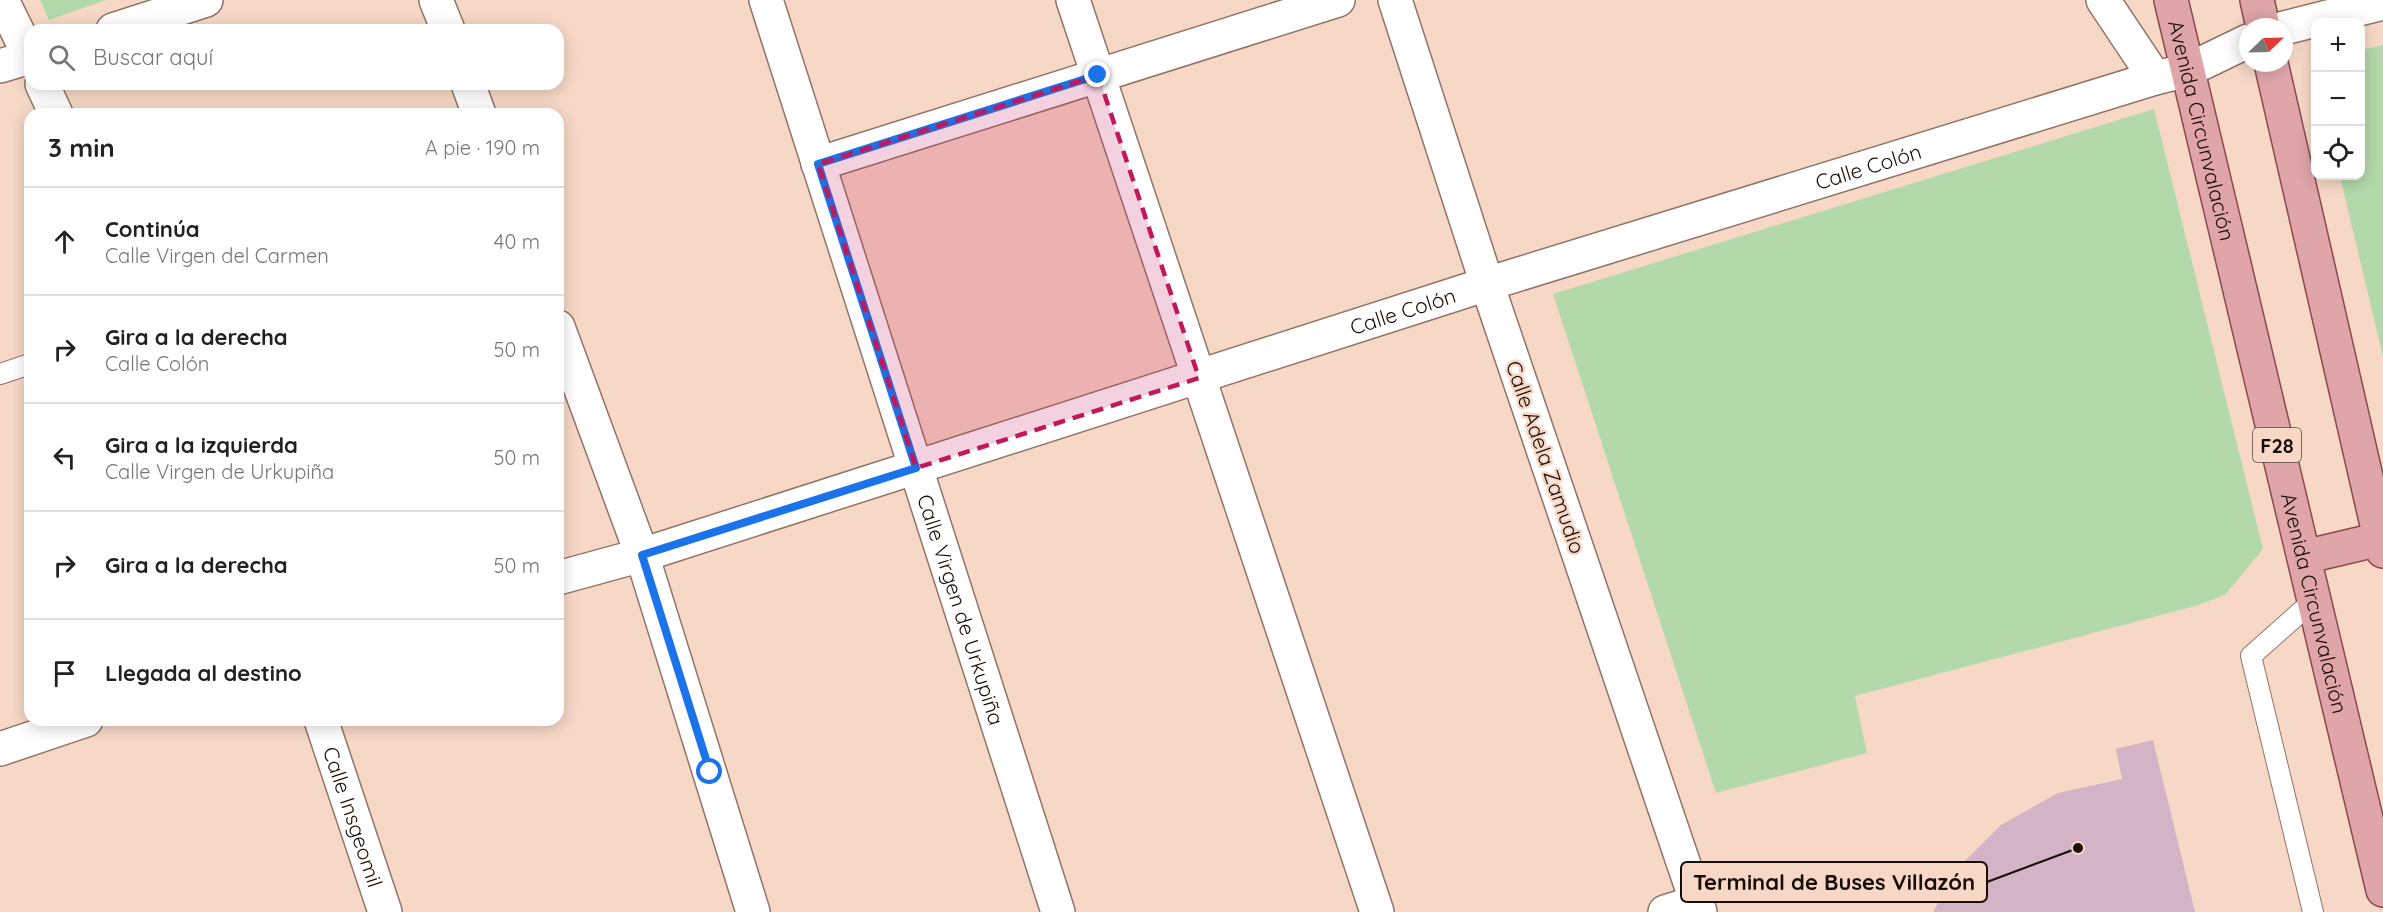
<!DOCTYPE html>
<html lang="es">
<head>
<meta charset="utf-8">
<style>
	:root { --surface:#fff; --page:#f6f6f6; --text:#222; --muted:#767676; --line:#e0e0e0 }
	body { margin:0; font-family:Quicksand,sans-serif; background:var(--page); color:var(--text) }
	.controls { position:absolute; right:18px; top:18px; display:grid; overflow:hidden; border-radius:12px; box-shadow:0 3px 15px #0003 }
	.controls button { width:54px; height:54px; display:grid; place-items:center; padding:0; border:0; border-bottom:2px solid var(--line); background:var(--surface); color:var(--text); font:30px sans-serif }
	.compass { position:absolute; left:2239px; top:18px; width:54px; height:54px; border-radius:50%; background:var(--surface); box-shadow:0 3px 15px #0003; rotate:67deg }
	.stop { position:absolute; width:18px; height:18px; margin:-14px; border:4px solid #1a73e8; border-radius:50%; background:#fff }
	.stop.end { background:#1a73e8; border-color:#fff; box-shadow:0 2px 6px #0008 }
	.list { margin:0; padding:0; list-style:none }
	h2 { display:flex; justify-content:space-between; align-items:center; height:78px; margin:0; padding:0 24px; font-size:26px }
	h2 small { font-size:20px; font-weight:400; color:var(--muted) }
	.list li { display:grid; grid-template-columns:39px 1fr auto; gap:18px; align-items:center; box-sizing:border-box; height:108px; padding:0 24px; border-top:2px solid var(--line) }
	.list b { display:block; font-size:22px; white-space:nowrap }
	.list p { margin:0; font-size:20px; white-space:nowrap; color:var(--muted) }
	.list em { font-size:20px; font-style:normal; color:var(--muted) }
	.icon { flex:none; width:33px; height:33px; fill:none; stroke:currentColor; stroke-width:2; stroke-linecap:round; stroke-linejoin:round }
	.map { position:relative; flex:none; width:2383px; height:912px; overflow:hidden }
	.search { position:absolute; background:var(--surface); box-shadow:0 3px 15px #0003; left:24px; top:24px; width:540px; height:66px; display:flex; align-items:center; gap:15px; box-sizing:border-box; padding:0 21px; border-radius:18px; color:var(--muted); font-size:22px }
	.panel { position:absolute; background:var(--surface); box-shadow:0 3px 15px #0003; left:24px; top:108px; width:540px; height:618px; border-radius:18px }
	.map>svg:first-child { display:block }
</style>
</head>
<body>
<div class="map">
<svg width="2383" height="912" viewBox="0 0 2383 912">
	<rect width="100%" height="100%" fill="#f7d8c7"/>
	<g fill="#b3d8a9">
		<path d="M40,0H106L49,20Z"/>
		<path d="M2383,45V357L2340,176H2360L2361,50Z"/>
		<path d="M2154,109L2263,549L2225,595L2195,606L1855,696L1867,753L1716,793L1553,294Z"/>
	</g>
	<path fill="#d2b4c6" d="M2153,740L2195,912H1933L1955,871L2001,825L2058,793L2122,779L2116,749Z"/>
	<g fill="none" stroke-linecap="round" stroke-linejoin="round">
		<defs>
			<g id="service">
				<path d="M0,374L30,364"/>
				<path d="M2313,912L2251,656L2314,600"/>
			</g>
			<g id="minor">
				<path d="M2,0L30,57"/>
				<path d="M436,0L448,30"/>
				<path id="s1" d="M766,0L1058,912"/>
				<path d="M1073,0L1377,912"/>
				<path d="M2103,0L2155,78"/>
				<path d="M2284,28L2383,3"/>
				<path d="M42,84L56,114"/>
				<path d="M468,84L479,114"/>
				<path d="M818,164L1338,0"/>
				<path d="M558,327L642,555L753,912"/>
				<path id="s2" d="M558,578L642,555L1487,284L1395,0"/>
				<path id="s3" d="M321,720L385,912"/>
				<path d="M0,749L86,720"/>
			</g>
			<g id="tertiary">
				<path d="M113,30L206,0"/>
				<path d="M0,66L30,57"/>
			</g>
			<g id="secondary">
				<path d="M1665,912L1697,902"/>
				<path id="s4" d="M1700,912L1487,284L2155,78L2188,70L2248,41"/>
			</g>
			<g id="primary">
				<path id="s5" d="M2171,0L2383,890"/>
				<path d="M2257,0L2263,27"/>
				<path d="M2271,63L2383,551"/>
				<path d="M2304,557L2380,539"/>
			</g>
		</defs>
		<use href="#service" stroke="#907465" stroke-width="22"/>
		<use href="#minor" stroke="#907465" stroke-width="36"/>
		<use href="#tertiary" stroke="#907465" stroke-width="36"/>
		<use href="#secondary" stroke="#907465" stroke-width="36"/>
		<use href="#primary" stroke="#8b494c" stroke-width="36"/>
		<use href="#service" stroke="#fff" stroke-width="20"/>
		<use href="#minor" stroke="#fff" stroke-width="33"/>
		<use href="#tertiary" stroke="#fff" stroke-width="33"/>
		<use href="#secondary" stroke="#fff" stroke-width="33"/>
		<use href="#primary" stroke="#dfa5a9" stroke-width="33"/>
	</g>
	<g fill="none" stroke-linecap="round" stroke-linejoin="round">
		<path stroke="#1a73e8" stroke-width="8" d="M710,772L642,555L916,468L818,164L1098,75"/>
	</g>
	<path fill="#c2185b" fill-opacity="0.2" stroke="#c2185b" stroke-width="4.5" stroke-dasharray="12 8" stroke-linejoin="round" d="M1098,75L1199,378L916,468L818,164Z"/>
	<g text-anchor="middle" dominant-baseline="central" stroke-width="5" stroke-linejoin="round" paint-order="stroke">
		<rect fill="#f7d8c7" stroke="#5b4b41" stroke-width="1.5" x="2253" y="428" width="48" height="34" rx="4.5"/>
		<g font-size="20" font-weight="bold" fill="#180e08">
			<text x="2277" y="445">F28</text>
		</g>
		<g font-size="21" fill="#180e08" stroke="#f7d8c7">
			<text stroke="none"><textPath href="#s5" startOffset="134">Avenida Circunvalación</textPath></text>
			<text stroke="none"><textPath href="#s4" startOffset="1062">Calle Colón</textPath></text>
			<text stroke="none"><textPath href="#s2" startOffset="886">Calle Colón</textPath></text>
			<text transform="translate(1546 457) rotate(71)">Calle Adela Zamudio</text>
			<text stroke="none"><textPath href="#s5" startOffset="620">Avenida Circunvalación</textPath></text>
			<text stroke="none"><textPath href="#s1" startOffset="640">Calle Virgen de Urkupiña</textPath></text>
			<text stroke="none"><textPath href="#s3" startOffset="102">Calle Insgeomil</textPath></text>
		</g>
	</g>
	<path fill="none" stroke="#180e08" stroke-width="2" d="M2078 848L1987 882"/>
	<circle fill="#180e08" stroke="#f7d8c7" stroke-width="2" cx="2078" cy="848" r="6"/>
	<rect fill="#f7d8c7" stroke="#180e08" stroke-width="2" x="1681" y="862" width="306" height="40" rx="6"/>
	<g font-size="22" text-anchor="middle" font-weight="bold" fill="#180e08">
		<text x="1834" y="890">Terminal de Buses Villazón</text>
	</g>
</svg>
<div class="controls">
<button>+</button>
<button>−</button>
<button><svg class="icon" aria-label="locate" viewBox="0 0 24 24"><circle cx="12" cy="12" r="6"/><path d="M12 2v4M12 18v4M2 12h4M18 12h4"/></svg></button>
</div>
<svg class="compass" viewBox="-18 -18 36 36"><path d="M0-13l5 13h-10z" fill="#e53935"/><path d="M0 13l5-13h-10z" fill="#767676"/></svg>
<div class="stop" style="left:710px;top:772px"></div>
<div class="stop end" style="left:1098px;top:75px"></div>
<div class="search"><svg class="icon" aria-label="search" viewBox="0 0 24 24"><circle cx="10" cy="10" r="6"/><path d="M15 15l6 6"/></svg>Buscar aquí</div>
<section class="panel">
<h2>3 min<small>A pie · 190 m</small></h2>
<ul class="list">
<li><svg class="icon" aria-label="ahead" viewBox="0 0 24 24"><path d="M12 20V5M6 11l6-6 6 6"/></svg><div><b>Continúa</b><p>Calle Virgen del Carmen</p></div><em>40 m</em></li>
<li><svg class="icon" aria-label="right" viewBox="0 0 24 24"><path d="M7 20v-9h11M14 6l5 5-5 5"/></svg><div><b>Gira a la derecha</b><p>Calle Colón</p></div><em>50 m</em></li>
<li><svg class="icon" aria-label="left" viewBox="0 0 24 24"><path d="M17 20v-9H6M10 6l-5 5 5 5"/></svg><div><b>Gira a la izquierda</b><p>Calle Virgen de Urkupiña</p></div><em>50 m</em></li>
<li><svg class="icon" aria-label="right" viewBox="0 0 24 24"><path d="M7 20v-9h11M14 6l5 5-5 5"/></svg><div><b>Gira a la derecha</b></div><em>50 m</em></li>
<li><svg class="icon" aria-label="arrive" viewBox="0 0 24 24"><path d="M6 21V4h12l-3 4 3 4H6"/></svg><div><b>Llegada al destino</b></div></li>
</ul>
</section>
</div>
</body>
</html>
